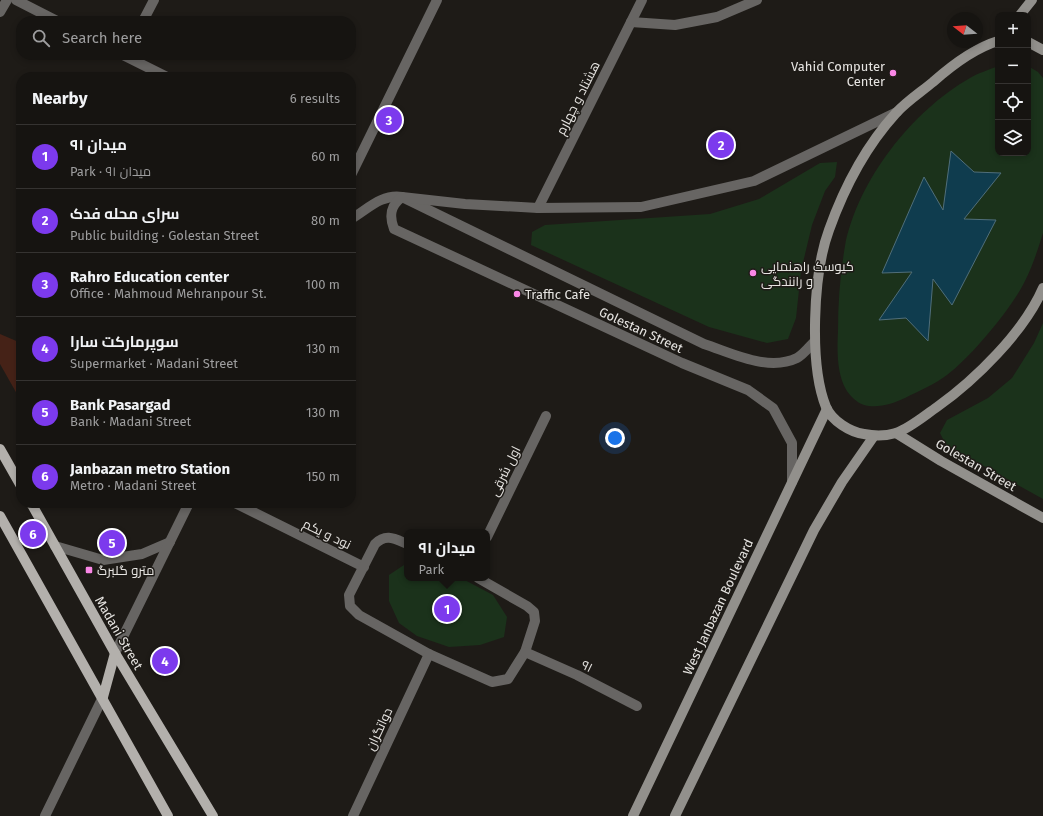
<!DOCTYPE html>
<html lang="en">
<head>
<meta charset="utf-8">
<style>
	:root { --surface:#161411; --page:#23211f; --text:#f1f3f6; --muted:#9e9e9f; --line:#353331; --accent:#7c3aed }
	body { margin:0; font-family:"Fira Sans",Cairo,sans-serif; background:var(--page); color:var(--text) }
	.controls { position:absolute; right:12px; top:12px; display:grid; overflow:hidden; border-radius:8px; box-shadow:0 2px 6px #0003 }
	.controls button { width:36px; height:36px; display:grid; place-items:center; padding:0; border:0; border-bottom:1px solid var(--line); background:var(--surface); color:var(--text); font:20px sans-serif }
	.compass { position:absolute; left:947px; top:12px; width:36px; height:36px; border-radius:50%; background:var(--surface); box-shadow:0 2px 6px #0003; rotate:287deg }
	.you { position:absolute; left:615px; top:438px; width:14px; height:14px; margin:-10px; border:3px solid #fff; border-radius:50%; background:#1a73e8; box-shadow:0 0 0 6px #1a73e833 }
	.badge { display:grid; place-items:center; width:26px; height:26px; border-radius:50%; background:var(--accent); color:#fff; font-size:13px; font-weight:700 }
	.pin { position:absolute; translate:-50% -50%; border:2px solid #fff; box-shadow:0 1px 4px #0006 }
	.popup { position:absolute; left:404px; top:529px; width:86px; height:52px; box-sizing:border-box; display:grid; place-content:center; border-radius:8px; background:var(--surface); filter:drop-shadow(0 1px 3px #0005); font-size:13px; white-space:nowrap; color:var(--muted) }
	.popup b { font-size:15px; color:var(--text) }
	.popup::after { content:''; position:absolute; left:50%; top:100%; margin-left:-8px; border:8px solid transparent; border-top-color:var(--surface) }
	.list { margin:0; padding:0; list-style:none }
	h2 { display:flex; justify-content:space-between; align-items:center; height:52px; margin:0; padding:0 16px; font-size:17px }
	h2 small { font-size:13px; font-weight:400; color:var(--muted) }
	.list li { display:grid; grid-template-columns:26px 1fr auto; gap:12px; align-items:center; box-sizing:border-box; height:64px; padding:0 16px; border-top:1px solid var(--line) }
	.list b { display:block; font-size:15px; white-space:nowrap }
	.list p { margin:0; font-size:13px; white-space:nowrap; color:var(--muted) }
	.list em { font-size:13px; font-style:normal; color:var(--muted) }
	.icon { flex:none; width:22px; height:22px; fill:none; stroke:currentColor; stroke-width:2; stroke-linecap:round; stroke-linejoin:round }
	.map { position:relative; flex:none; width:1043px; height:816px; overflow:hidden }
	.search { position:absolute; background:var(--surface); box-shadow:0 2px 6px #0003; left:16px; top:16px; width:340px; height:44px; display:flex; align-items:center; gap:10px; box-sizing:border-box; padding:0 14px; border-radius:16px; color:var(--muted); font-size:15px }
	.panel { position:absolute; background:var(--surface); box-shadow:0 2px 6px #0003; left:16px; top:72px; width:340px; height:436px; border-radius:16px }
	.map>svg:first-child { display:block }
</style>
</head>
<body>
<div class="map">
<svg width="1043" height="816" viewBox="0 0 1043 816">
	<rect width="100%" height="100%" fill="#1e1b17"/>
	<g fill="#1b321b">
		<path d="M998,66V153H1028V66L1038,72L1043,78V233C1038,249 1033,265 1025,281C1012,308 971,357 947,375C935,384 919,391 905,398C890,405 868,412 854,399C836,384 837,352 838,331C838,303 840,275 845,246C858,180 912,111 970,78C978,73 989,70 998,66Z"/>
		<path d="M837,162L835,177L825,191L812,225L801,271L796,318L788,339L767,343L709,327L531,245L532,232L545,225L710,214L759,199L820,163Z"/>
		<path d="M1043,323V499L946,445L940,433L947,420L988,398L1012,378L1034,343Z"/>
		<path d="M407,563V578H461L493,595L507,617L504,637L480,645L449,647L417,636L399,623L389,601V575Z"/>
	</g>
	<path fill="#0f3c4e" stroke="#506e7a" d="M951,151L974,172L1001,173L964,219L996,220L952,305L933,279L928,341L906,318L879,320L912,272L882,273L924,177L943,210Z"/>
	<path fill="#452217" d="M0,334L21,343V401L0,364Z"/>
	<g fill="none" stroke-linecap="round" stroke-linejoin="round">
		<g stroke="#676563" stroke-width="10">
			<path d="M16,0L57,21"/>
			<path d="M0,12L7,0"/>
			<path d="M143,21L154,0"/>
			<path d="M631,22L675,25L717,17L757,0"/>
			<path d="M123,55L167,77"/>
			<path d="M351,175L437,0"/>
			<path d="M538,208L642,0"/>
			<path d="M351,219C368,209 381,194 402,197L704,344C732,353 768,372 797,358C803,355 810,346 815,341"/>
			<path d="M792,482V443L773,408L748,390L682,363L394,229C389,216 390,206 402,197L465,204L538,208L641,207L754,181L897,112"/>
			<path d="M235,503L364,567"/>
			<path d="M487,537L546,416"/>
			<path d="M407,544C395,539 386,533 375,544L349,595L350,606L359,615L429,654L492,682L508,679L525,652L535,621L534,612L527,606L478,578"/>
			<path d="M55,546L103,560L142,554L170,542"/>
			<path d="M525,652L577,675L637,706"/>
			<path d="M115,653L189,503"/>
			<path d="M45,816L103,697"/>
			<path d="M353,816L429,654"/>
		</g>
		<g stroke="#92908c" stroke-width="10">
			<path d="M1020,15L1032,0"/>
			<path d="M998,41C975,48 951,66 933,82C921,92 907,101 896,113C866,146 844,188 829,230C813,273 809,365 826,407C832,421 850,432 864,434C874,436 886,436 896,433C910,428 924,416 937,407C975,380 1024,332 1043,288"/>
			<path d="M1028,42L1043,50"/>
			<path d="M896,433L941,461L1043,518"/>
			<path d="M633,816L827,409"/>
			<path d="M675,816L814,530L842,482L874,436"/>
		</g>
		<g stroke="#b3b0ac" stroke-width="10">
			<path d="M0,449L21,486"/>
			<path d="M31,503L115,653L213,816"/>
			<path d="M0,516L168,816"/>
			<path d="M103,697L115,653"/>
		</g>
	</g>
	<g fill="#fa87e6" stroke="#1e1b17" stroke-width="1.5">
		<circle cx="893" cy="73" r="4"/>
		<circle cx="753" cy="273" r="4"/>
		<circle cx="517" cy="294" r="4"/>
		<rect x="85" y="566" width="8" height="8" rx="2"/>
	</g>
	<g text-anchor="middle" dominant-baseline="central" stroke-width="3" stroke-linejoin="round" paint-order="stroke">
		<g font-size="13" fill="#e6e4e1" stroke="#1e1b17" text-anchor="start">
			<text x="885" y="66" text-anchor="end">Vahid Computer<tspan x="885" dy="15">Center</tspan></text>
			<text x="761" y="266">کیوسک راهنمایی<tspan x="761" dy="15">و رانندگی</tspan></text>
			<text x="525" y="294">Traffic Cafe</text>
			<text x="97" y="570">مترو گلبرگ</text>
		</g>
		<g font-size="13" fill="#e6e4e1" stroke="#1e1b17">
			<text transform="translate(578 98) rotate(-63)">هشتاد و چهارم</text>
			<text transform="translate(641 330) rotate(25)">Golestan Street</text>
			<text transform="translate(976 465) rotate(30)">Golestan Street</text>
			<text transform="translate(505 471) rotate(-64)">اول شرقی</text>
			<text transform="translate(327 534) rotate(26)">نود و یکم</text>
			<text transform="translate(718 607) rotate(-65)">West Janbazan Boulevard</text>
			<text transform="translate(119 633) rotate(60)">Madani Street</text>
			<text transform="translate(587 666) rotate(26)">۹۱</text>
			<text transform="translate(379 729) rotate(-65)">دواتگران</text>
		</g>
	</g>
</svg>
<div class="controls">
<button>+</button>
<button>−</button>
<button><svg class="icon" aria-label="locate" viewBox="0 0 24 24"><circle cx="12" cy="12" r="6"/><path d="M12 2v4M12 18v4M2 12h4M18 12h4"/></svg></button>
<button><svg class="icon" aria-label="layers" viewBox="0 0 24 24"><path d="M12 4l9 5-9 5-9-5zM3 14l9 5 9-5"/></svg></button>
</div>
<svg class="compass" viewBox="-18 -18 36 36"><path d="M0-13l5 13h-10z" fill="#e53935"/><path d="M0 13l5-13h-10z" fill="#9e9e9f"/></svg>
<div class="you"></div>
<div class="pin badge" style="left:447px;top:609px">1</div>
<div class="popup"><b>میدان ۹۱</b>Park</div>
<div class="pin badge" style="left:721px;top:145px">2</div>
<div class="pin badge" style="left:389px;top:120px">3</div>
<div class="pin badge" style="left:165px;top:661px">4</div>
<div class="pin badge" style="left:112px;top:543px">5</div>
<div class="pin badge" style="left:33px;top:534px">6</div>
<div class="search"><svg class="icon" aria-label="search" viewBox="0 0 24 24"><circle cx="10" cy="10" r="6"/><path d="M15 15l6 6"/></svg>Search here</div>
<section class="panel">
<h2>Nearby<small>6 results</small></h2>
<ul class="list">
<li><span class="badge">1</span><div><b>میدان ۹۱</b><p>Park · میدان ۹۱</p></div><em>60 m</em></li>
<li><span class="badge">2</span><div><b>سرای محله فدک</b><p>Public building · Golestan Street</p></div><em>80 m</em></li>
<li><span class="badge">3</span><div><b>Rahro Education center</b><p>Office · Mahmoud Mehranpour St.</p></div><em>100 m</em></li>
<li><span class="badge">4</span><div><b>سوپرمارکت سارا</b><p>Supermarket · Madani Street</p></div><em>130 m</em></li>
<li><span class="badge">5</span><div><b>Bank Pasargad</b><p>Bank · Madani Street</p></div><em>130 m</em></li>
<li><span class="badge">6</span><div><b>Janbazan metro Station</b><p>Metro · Madani Street</p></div><em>150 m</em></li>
</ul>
</section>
</div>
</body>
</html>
